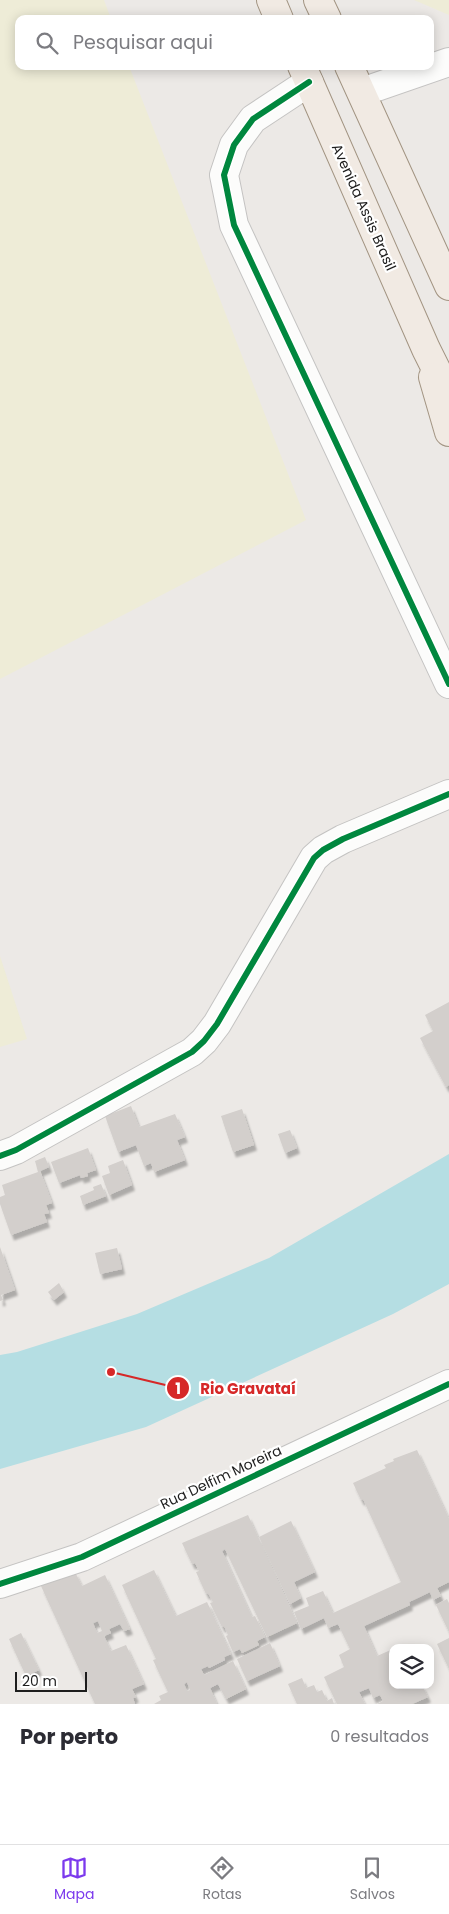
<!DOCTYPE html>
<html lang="pt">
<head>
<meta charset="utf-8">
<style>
	:root { --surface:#fff; --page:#f2f2f3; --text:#2b2b33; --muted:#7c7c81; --line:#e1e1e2; --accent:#7c3aed }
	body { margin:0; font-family:Poppins,sans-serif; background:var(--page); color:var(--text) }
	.controls { position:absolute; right:15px; bottom:15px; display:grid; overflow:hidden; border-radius:10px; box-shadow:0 2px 12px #0003 }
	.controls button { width:45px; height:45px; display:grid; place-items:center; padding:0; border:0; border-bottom:1px solid var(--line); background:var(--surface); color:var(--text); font:25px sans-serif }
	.scale { position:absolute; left:15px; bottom:12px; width:72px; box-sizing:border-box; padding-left:5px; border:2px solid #1d1d1d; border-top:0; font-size:14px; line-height:18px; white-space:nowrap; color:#1d1d1d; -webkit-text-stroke:4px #fff; paint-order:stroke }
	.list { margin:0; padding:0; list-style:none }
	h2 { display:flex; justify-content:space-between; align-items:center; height:65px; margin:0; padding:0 20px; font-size:21px }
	h2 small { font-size:16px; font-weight:400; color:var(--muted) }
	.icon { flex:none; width:28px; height:28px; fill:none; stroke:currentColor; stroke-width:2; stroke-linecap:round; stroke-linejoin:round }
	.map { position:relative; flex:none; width:449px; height:1704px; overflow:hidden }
	.search { position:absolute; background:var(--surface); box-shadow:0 2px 12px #0003; left:15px; right:15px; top:15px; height:55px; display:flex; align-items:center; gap:12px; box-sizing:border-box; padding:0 18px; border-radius:10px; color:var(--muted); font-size:19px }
	.sheet { height:140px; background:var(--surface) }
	nav { display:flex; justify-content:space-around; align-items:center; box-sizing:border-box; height:70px; border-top:1px solid var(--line); background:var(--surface); font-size:14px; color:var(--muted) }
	nav a { display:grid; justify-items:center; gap:2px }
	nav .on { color:var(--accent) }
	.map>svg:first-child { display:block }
</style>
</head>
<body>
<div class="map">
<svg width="449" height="1704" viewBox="0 0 449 1704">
	<defs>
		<filter id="shadow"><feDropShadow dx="3" dy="5.5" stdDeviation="1" flood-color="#0004"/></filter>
	</defs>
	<rect width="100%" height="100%" fill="#ece9e6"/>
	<g fill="#eeecd7">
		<path d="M0,0H104L111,19H19V66H129L306,520L0,679Z"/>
		<path d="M414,0H449V15Z"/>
		<path d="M0,956L27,1039L0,1047Z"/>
	</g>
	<path fill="#b5dee3" d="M449,1154V1284L393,1314L146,1427L0,1469V1355L17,1352L137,1314L269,1258Z"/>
	<g fill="#d3cfcc" fill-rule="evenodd" filter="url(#shadow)">
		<path d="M449,1002V1085L446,1087L420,1038L433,1031L425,1015Z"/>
		<path d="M131,1106L139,1127L175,1114L185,1137L177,1140L185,1160L154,1172L151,1163L144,1166L136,1145L118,1152L105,1116Z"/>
		<path d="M242,1109L254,1145L233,1152L221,1116Z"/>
		<path d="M290,1130L297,1148L285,1153L278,1134Z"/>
		<path d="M88,1148L96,1170L87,1173L88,1176L81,1178L80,1175L59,1183L51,1162Z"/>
		<path d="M45,1157L49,1167L40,1171L52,1203L46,1205L49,1213L44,1214L47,1222L11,1235L0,1204V1197L5,1195L2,1185L38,1172L35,1161Z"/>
		<path d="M123,1160L132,1185L109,1195L102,1176L110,1173L108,1166Z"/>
		<path d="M101,1184L106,1196L83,1205L80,1196L94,1190L93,1187Z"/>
		<path d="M0,1247L15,1290L1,1295L3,1300L0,1301Z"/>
		<path d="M117,1248L122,1269L100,1274L95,1253Z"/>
		<path d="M59,1283L64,1292L54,1300L48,1292Z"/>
		<path d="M417,1450L449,1519V1582L437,1588L441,1596L433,1600L430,1592L409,1602L410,1605L364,1626L377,1656L393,1649V1685H422L428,1697L412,1704H377L383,1701L380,1695L373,1698L369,1688L359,1692L365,1704H337L324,1677L344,1667L339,1655L350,1649L338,1624L328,1628L324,1618L301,1629L294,1612L309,1606L306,1598L323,1591L333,1613L401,1582L363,1499L361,1500L353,1483L386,1468L384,1465L394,1461L393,1459Z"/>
		<path d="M248,1515L297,1623L267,1637L225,1549L222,1551L252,1617L255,1616L265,1637L257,1641L259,1645L242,1653L240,1649L233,1652L226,1636L228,1635L224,1626L222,1627L210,1603L213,1602L208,1593L206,1594L196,1572L199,1571L195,1563L192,1564L182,1543Z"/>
		<path d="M291,1521L315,1572L294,1582L301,1598L290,1604L259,1537Z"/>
		<path d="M154,1570L176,1616L207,1602L231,1654L224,1657L225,1660L209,1668L208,1666L201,1669L204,1675L233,1661L246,1689L226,1699L218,1684L210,1688L217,1704H154L161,1700L159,1696L168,1692L153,1660L156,1659L122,1585ZM187,1682L190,1690L187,1691L184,1684Z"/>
		<path d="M75,1572L82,1586L105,1575L130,1629L124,1631L120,1624L109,1629L111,1633L104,1636L111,1651L126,1645L144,1684L132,1689L136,1697L133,1698L135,1704H95L41,1586ZM98,1621L102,1631L97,1633L93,1623Z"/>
		<path d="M447,1599L449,1603V1632L436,1605Z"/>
		<path d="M21,1633L39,1670L26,1676L9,1639Z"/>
		<path d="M449,1638V1669L437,1644Z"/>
		<path d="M270,1643L280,1666L247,1681L237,1659Z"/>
		<path d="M302,1678L306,1688L314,1685L317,1692L322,1690L327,1701L332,1698L334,1704H297L288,1684Z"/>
	</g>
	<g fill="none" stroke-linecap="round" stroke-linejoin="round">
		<defs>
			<g id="minor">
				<path d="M309,82L253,119L234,145L224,175L234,225L449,684"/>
				<path d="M362,92L449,62"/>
				<path d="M0,1156L16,1150L192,1052L204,1041L217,1024L314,858L323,850L343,839L449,794"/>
				<path d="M0,1584L82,1557L449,1384"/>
			</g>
			<g id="major">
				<path d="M271,0L279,19"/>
				<path d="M318,0L327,19"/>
				<path d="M302,66L426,349L449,395"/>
				<path d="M349,66L449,286"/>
				<path d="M433,377L449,432"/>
			</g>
		</defs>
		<use href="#minor" stroke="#c4c3c2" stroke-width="30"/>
		<use href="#major" stroke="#a29482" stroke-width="30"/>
		<use href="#minor" stroke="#fcfcfb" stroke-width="28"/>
		<use href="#major" stroke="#f1eae3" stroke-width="28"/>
		<defs>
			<g id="cycleway">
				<path d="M309,82L253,119L234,145L224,175L234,225L449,684"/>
				<path d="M0,1156L16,1150L192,1052L204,1041L217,1024L314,858L323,850L343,839L449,794"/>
				<path d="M0,1584L82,1557L449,1384"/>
			</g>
		</defs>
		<use href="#cycleway" stroke="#fff" stroke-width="9"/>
		<use href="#cycleway" stroke="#00873e" stroke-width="6"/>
	</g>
	<g text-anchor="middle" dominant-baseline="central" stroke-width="4.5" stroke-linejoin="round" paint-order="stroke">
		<g font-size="14" fill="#1d1d1d" stroke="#fff">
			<text transform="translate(364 207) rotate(66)">Avenida Assis Brasil</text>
			<text transform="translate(221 1477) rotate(-25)">Rua Delfim Moreira</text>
		</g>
	</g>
	<path fill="none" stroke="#d62828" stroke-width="2" d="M111 1372L178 1388"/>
	<g fill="#d62828" stroke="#fff" stroke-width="2">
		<circle cx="111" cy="1372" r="5"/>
		<circle cx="178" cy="1388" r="12"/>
	</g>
	<g font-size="15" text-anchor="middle" font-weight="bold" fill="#fff">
		<text x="178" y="1394">1</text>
	</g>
	<g font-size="15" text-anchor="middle" font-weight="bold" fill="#d62828" stroke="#fff" stroke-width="4.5" stroke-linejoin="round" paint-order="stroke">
		<text x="248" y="1394">Rio Gravataí</text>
	</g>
</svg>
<div class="controls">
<button><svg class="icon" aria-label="layers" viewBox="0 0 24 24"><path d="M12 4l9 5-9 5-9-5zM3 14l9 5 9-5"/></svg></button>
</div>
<div class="scale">20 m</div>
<div class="search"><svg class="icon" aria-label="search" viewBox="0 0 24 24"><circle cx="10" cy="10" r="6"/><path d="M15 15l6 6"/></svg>Pesquisar aqui</div>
</div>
<section class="sheet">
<h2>Por perto<small>0 resultados</small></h2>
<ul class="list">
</ul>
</section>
<nav>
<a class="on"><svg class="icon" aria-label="map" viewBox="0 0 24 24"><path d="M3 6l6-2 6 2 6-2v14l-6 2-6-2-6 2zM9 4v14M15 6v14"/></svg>Mapa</a>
<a><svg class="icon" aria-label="directions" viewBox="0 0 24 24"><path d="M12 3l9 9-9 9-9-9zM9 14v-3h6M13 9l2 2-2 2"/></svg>Rotas</a>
<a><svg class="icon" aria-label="saved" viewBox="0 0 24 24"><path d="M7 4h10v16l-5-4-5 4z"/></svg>Salvos</a>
</nav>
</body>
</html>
